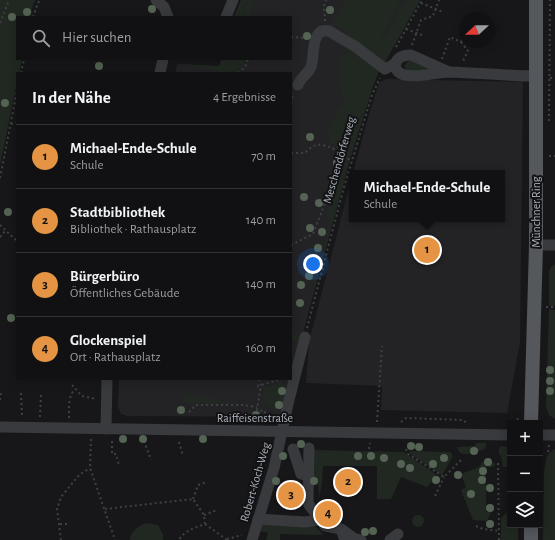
<!DOCTYPE html>
<html lang="de">
<head>
<meta charset="utf-8">
<style>
	:root { --surface:#111113; --page:#1a1a1c; --text:#f1f3f6; --muted:#9c9da0; --line:#303133; --accent:#e59443 }
	body { margin:0; font-family:"Alegreya Sans",sans-serif; background:var(--page); color:var(--text) }
	.controls { position:absolute; right:12px; bottom:12px; display:grid; overflow:hidden; border-radius:0px; box-shadow:0 2px 10px #0003 }
	.controls button { width:36px; height:36px; display:grid; place-items:center; padding:0; border:0; border-bottom:1px solid var(--line); background:var(--surface); color:var(--text); font:20px sans-serif }
	.compass { position:absolute; left:459px; top:12px; width:36px; height:36px; border-radius:50%; background:var(--surface); box-shadow:0 2px 10px #0003; rotate:248deg }
	.you { position:absolute; left:313px; top:264px; width:14px; height:14px; margin:-10px; border:3px solid #fff; border-radius:50%; background:#1a73e8; box-shadow:0 0 0 6px #1a73e833 }
	.badge { display:grid; place-items:center; width:26px; height:26px; border-radius:50%; background:var(--accent); color:#111; font-size:13px; font-weight:700 }
	.pin { position:absolute; translate:-50% -50%; border:2px solid #fff; box-shadow:0 1px 4px #0006 }
	.popup { position:absolute; left:349px; top:170px; width:156px; height:52px; box-sizing:border-box; display:grid; place-content:center; border-radius:0px; background:var(--surface); filter:drop-shadow(0 1px 3px #0005); font-size:13px; white-space:nowrap; color:var(--muted) }
	.popup b { font-size:15px; color:var(--text) }
	.popup::after { content:''; position:absolute; left:50%; top:100%; margin-left:-8px; border:8px solid transparent; border-top-color:var(--surface) }
	.list { margin:0; padding:0; list-style:none }
	h2 { display:flex; justify-content:space-between; align-items:center; height:52px; margin:0; padding:0 16px; font-size:17px }
	h2 small { font-size:13px; font-weight:400; color:var(--muted) }
	.list li { display:grid; grid-template-columns:26px 1fr auto; gap:12px; align-items:center; box-sizing:border-box; height:64px; padding:0 16px; border-top:1px solid var(--line) }
	.list b { display:block; font-size:15px; white-space:nowrap }
	.list p { margin:0; font-size:13px; white-space:nowrap; color:var(--muted) }
	.list em { font-size:13px; font-style:normal; color:var(--muted) }
	.icon { flex:none; width:22px; height:22px; fill:none; stroke:currentColor; stroke-width:2; stroke-linecap:round; stroke-linejoin:round }
	.map { position:relative; flex:none; width:555px; height:540px; overflow:hidden }
	.search { position:absolute; background:var(--surface); box-shadow:0 2px 10px #0003; left:16px; top:16px; width:276px; height:44px; display:flex; align-items:center; gap:10px; box-sizing:border-box; padding:0 14px; border-radius:0px; color:var(--muted); font-size:15px }
	.panel { position:absolute; background:var(--surface); box-shadow:0 2px 10px #0003; left:16px; top:72px; width:276px; height:308px; border-radius:0px }
	.map>svg:first-child { display:block }
</style>
</head>
<body>
<div class="map">
<svg width="555" height="540" viewBox="0 0 555 540">
	<rect width="100%" height="100%" fill="#171719"/>
	<g fill="#232326">
		<path d="M241,0H420L379,71L373,86L351,156L291,377V73H175L177,64L219,66L222,59H291V17H234Z"/>
		<path d="M386,79L523,82L520,342L507,413L381,410L382,386L306,383L309,342L352,176V219H502V173H353L370,111L379,83Z"/>
		<path d="M119,379H291L280,417L128,416L121,414L118,407Z"/>
	</g>
	<g fill="#212821">
		<path d="M0,0H36L33,4L31,17H17V59H22L19,73H17V83L0,165Z"/>
		<path d="M241,0H247L241,15L242,17H234Z"/>
		<path d="M248,0H255L249,17L242,16Z"/>
		<path d="M345,0H401L378,46L388,33L395,19L396,13L405,0H420L384,64L346,35L350,34L332,24Z"/>
		<path d="M348,45L379,71L373,86L351,156L347,155L329,141L328,127L345,101C338,85 338,76 341,58L350,51Z"/>
		<path d="M222,59H247C240,73 235,73 220,73V72L205,68L177,64L219,66Z"/>
		<path d="M408,61H412L431,70L409,72L405,68V65Z"/>
		<path d="M345,162L349,163L300,342L291,339V335L301,336L330,223L326,215L336,178L343,171Z"/>
		<path d="M555,264V306H549V271L551,267Z"/>
		<path d="M549,309L555,310V419L549,415L546,407Z"/>
		<path d="M277,382L285,384L286,387L282,407L277,410C264,407 262,403 264,390L268,386Z"/>
		<path d="M184,393L240,404L182,403Z"/>
		<path d="M477,443H486V446L485,449C476,452 460,460 457,447L474,446Z"/>
		<path d="M502,446L510,447V467H503L501,456L499,454V448Z"/>
		<path d="M555,449V540H543L544,472L547,456L550,452Z"/>
		<path d="M313,450L404,452L441,478L436,485L431,482L427,487L401,477L391,499H377V466H323L322,484L319,498L318,482H313Z"/>
		<path d="M410,451L450,452L452,454V458L442,475L410,454Z"/>
		<path d="M487,461L492,462L495,464L494,467H486V512H491L487,521L473,520L461,490L466,487L461,474L479,467L482,462Z"/>
		<path d="M507,512H510V525H518V540H501V518Z"/>
		<circle cx="418" cy="521" r="6"/>
		<path d="M263,522L314,524L323,534L322,535L280,534V540H266L268,533L260,531Z"/>
		<path d="M146,523L158,525L163,534V540H130C131,531 138,526 146,523Z"/>
	</g>
	<g fill="none" stroke-linecap="round" stroke-linejoin="round">
		<g stroke="#3e4144" stroke-width="2" stroke-dasharray="2 3" stroke-linecap="butt">
			<path d="M421,3L443,12"/>
			<path d="M33,17L38,3L40,0"/>
			<path d="M325,21L324,6L326,0"/>
			<path d="M0,23L9,0"/>
			<path d="M406,29L422,35"/>
			<path d="M291,37L306,38"/>
			<path d="M461,42L468,51L462,63"/>
			<path d="M412,45L421,20L433,16L439,0"/>
			<path d="M396,47L422,0"/>
			<path d="M442,59L450,37L461,42L465,31"/>
			<path d="M21,73L24,59"/>
			<path d="M238,73L245,67L248,59"/>
			<path d="M550,78H555"/>
			<path d="M291,103L293,94"/>
			<path d="M549,121L550,0"/>
			<path d="M11,124L17,122"/>
			<path d="M291,153H305C316,142 319,144 333,148L338,156L339,167L313,234L291,245"/>
			<path d="M338,156L352,160"/>
			<path d="M549,156H555"/>
			<path d="M0,178L17,91"/>
			<path d="M0,225L17,241"/>
			<path d="M0,237L5,231"/>
			<path d="M546,307H555"/>
			<path d="M307,328L344,187L372,95L380,78"/>
			<path d="M259,379L261,385L257,410L265,411L264,422"/>
			<path d="M72,385L82,396L96,399"/>
			<path d="M257,386L283,379"/>
			<path d="M21,393L22,417"/>
			<path d="M0,400L1,392"/>
			<path d="M189,412L196,405H243L257,407"/>
			<path d="M40,417L41,394"/>
			<path d="M69,418C69,408 68,396 75,389"/>
			<path d="M377,422L382,346"/>
			<path d="M401,422L406,418L463,420L468,424"/>
			<path d="M513,423L519,418"/>
			<path d="M91,439L90,468L115,540"/>
			<path d="M112,441V454H116L119,465"/>
			<path d="M144,441L151,460"/>
			<path d="M179,442L183,456"/>
			<path d="M369,449L370,443"/>
			<path d="M406,449L408,454L444,477L461,460"/>
			<path d="M548,452L549,445"/>
			<path d="M540,457L544,458"/>
			<path d="M498,463L499,540"/>
			<path d="M435,496L444,477"/>
			<path d="M193,499L198,485L206,482"/>
			<path d="M105,509L193,499L204,515L205,524C195,528 185,530 179,540"/>
			<path d="M204,515L217,510"/>
			<path d="M60,524H69"/>
			<path d="M205,524L227,540"/>
			<path d="M476,526L483,529L499,531"/>
			<path d="M227,539L242,535"/>
			<path d="M61,540L57,509L61,497L79,475L90,468"/>
		</g>
		<g stroke="#383a3d" stroke-width="11">
			<path d="M156,0L164,7L168,17"/>
			<path d="M226,17L233,0"/>
			<path d="M449,72L411,55C393,54 390,72 405,75C421,78 436,72 451,72C480,73 508,76 537,76"/>
			<path d="M160,73L163,59"/>
			<path d="M298,85C300,78 308,74 311,67C315,56 310,27 329,31L356,47L385,69L396,63"/>
			<path d="M536,245H555"/>
			<path d="M0,427L510,435"/>
			<path d="M106,429L107,379"/>
			<path d="M540,435H555"/>
			<path d="M293,449L301,474L309,476"/>
			<path d="M308,502L309,448"/>
			<path d="M309,505L325,526L341,529L345,540"/>
			<path d="M258,519L305,522L319,520"/>
			<path d="M341,529L355,539L361,540"/>
			<path d="M252,540L274,468L288,404L305,337"/>
			<path d="M390,540L398,534"/>
		</g>
		<g stroke="#54575c" stroke-width="14">
			<path d="M531,423L536,245V0"/>
			<path d="M531,540V525"/>
		</g>
	</g>
	<g fill="#546353">
		<circle cx="152" cy="9" r="4"/>
		<circle cx="330" cy="10" r="4"/>
		<circle cx="27" cy="12" r="4"/>
		<circle cx="12" cy="17" r="4"/>
		<circle cx="307" cy="36" r="4"/>
		<circle cx="99" cy="66" r="4"/>
		<circle cx="5" cy="103" r="4"/>
		<circle cx="310" cy="137" r="4"/>
		<circle cx="337" cy="163" r="4"/>
		<circle cx="304" cy="197" r="4"/>
		<circle cx="319" cy="203" r="4"/>
		<circle cx="8" cy="212" r="4"/>
		<circle cx="310" cy="228" r="4"/>
		<circle cx="322" cy="232" r="4"/>
		<circle cx="318" cy="248" r="4"/>
		<circle cx="312" cy="261" r="4"/>
		<circle cx="309" cy="276" r="4"/>
		<circle cx="301" cy="285" r="4"/>
		<circle cx="300" cy="303" r="4"/>
		<circle cx="11" cy="318" r="4"/>
		<circle cx="550" cy="370" r="4"/>
		<circle cx="550" cy="381" r="4"/>
		<circle cx="282" cy="391" r="4"/>
		<circle cx="550" cy="391" r="4"/>
		<circle cx="279" cy="405" r="4"/>
		<circle cx="181" cy="410" r="4"/>
		<circle cx="256" cy="415" r="4"/>
		<circle cx="123" cy="439" r="4"/>
		<circle cx="143" cy="439" r="4"/>
		<circle cx="203" cy="439" r="4"/>
		<circle cx="301" cy="444" r="4"/>
		<circle cx="411" cy="446" r="4"/>
		<circle cx="419" cy="447" r="4"/>
		<circle cx="474" cy="451" r="4"/>
		<circle cx="283" cy="456" r="4"/>
		<circle cx="358" cy="456" r="4"/>
		<circle cx="371" cy="456" r="4"/>
		<circle cx="384" cy="458" r="4"/>
		<circle cx="444" cy="458" r="4"/>
		<circle cx="488" cy="462" r="4"/>
		<circle cx="401" cy="464" r="4"/>
		<circle cx="433" cy="464" r="4"/>
		<circle cx="410" cy="468" r="4"/>
		<circle cx="483" cy="471" r="4"/>
		<circle cx="458" cy="475" r="4"/>
		<circle cx="436" cy="480" r="4"/>
		<circle cx="482" cy="480" r="4"/>
		<circle cx="276" cy="481" r="4"/>
		<circle cx="314" cy="481" r="4"/>
		<circle cx="490" cy="488" r="4"/>
		<circle cx="471" cy="494" r="4"/>
		<circle cx="490" cy="508" r="4"/>
		<circle cx="490" cy="524" r="4"/>
		<circle cx="373" cy="531" r="4"/>
		<circle cx="365" cy="532" r="4"/>
	</g>
	<g text-anchor="middle" dominant-baseline="central" stroke-width="4" stroke-linejoin="round" paint-order="stroke">
		<g font-size="12" fill="#aab0b8" stroke="#121214">
			<text transform="translate(339 160) rotate(-74)">Meschendörferweg</text>
			<text transform="translate(536 212) rotate(-90)">Münchner Ring</text>
			<text x="255" y="418">Raiffeisenstraße</text>
			<text transform="translate(255 482) rotate(-74)">Robert-Koch-Weg</text>
		</g>
	</g>
</svg>
<div class="controls">
<button>+</button>
<button>−</button>
<button><svg class="icon" aria-label="layers" viewBox="0 0 24 24"><path d="M12 4l9 5-9 5-9-5zM3 14l9 5 9-5"/></svg></button>
</div>
<svg class="compass" viewBox="-18 -18 36 36"><path d="M0-13l5 13h-10z" fill="#e53935"/><path d="M0 13l5-13h-10z" fill="#9c9da0"/></svg>
<div class="you"></div>
<div class="pin badge" style="left:427px;top:250px">1</div>
<div class="popup"><b>Michael-Ende-Schule</b>Schule</div>
<div class="pin badge" style="left:348px;top:482px">2</div>
<div class="pin badge" style="left:291px;top:495px">3</div>
<div class="pin badge" style="left:328px;top:514px">4</div>
<div class="search"><svg class="icon" aria-label="search" viewBox="0 0 24 24"><circle cx="10" cy="10" r="6"/><path d="M15 15l6 6"/></svg>Hier suchen</div>
<section class="panel">
<h2>In der Nähe<small>4 Ergebnisse</small></h2>
<ul class="list">
<li><span class="badge">1</span><div><b>Michael-Ende-Schule</b><p>Schule</p></div><em>70 m</em></li>
<li><span class="badge">2</span><div><b>Stadtbibliothek</b><p>Bibliothek · Rathausplatz</p></div><em>140 m</em></li>
<li><span class="badge">3</span><div><b>Bürgerbüro</b><p>Öffentliches Gebäude</p></div><em>140 m</em></li>
<li><span class="badge">4</span><div><b>Glockenspiel</b><p>Ort · Rathausplatz</p></div><em>160 m</em></li>
</ul>
</section>
</div>
</body>
</html>
